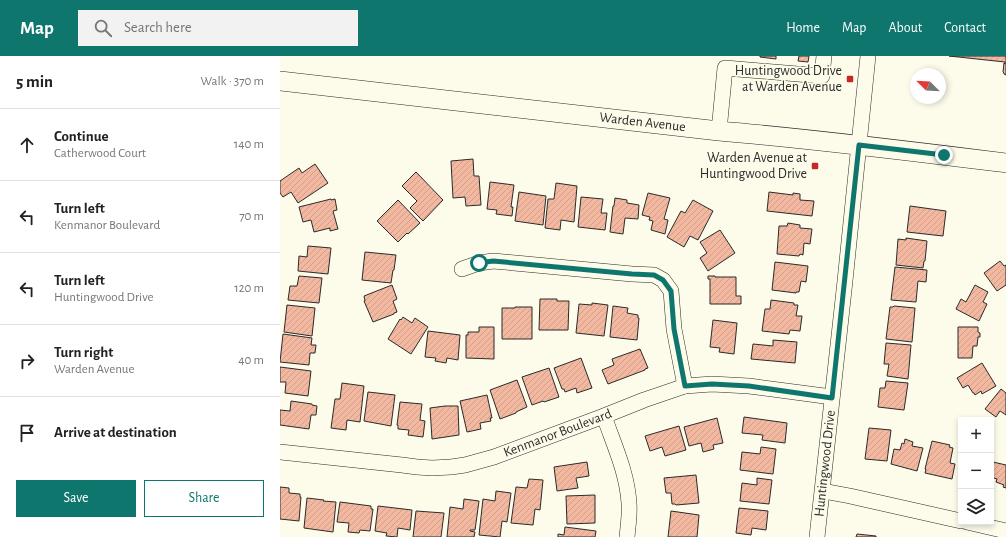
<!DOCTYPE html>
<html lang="en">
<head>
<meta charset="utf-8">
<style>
	:root { --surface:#fff; --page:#f2f2f2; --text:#222; --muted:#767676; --line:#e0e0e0; --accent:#0f766e }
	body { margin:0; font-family:"Alegreya Sans",sans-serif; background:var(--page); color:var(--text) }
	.controls { position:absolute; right:12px; bottom:12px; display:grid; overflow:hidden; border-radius:0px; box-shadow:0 2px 6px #0003 }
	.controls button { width:36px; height:36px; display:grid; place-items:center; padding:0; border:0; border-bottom:1px solid var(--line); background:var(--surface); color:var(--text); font:20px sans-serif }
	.compass { position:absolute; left:630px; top:12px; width:36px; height:36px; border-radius:50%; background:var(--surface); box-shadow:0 2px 6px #0003; rotate:294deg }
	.stop { position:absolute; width:12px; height:12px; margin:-9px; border:3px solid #0f766e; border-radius:50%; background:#fff }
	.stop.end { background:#0f766e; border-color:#fff; box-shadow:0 1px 4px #0008 }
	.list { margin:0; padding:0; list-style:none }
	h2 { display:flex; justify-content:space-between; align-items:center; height:52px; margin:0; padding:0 16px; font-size:17px }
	h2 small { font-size:13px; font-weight:400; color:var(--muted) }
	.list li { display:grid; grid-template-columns:26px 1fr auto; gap:12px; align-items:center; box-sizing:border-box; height:72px; padding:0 16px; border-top:1px solid var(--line) }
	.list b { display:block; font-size:15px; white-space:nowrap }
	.list p { margin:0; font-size:13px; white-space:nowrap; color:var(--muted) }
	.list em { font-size:13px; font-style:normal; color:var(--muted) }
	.actions { display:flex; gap:8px; padding:12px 16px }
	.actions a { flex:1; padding:9px 0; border:1px solid var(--accent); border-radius:0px; text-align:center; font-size:14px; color:var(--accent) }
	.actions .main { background:var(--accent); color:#fff }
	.icon { flex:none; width:22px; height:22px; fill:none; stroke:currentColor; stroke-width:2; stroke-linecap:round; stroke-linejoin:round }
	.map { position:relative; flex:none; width:726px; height:481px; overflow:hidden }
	header { display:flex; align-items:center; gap:24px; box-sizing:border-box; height:56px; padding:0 20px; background:var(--accent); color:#fff }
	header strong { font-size:19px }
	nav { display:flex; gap:22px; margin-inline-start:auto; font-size:14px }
	.search { width:280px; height:36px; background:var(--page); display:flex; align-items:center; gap:10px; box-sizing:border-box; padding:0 14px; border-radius:0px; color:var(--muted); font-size:15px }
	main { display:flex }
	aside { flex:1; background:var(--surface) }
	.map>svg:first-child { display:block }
</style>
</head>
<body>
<header>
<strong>Map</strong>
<div class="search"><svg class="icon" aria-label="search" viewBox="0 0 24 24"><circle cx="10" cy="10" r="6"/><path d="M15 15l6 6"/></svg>Search here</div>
<nav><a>Home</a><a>Map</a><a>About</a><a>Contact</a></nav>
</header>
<main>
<aside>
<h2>5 min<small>Walk · 370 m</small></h2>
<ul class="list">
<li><svg class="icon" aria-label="ahead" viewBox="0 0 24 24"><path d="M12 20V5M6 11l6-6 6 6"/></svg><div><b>Continue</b><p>Catherwood Court</p></div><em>140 m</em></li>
<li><svg class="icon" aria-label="left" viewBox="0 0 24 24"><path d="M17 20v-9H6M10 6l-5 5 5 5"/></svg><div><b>Turn left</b><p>Kenmanor Boulevard</p></div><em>70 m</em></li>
<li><svg class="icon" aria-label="left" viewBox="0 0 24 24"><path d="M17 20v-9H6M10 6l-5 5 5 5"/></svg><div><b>Turn left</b><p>Huntingwood Drive</p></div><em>120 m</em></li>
<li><svg class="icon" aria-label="right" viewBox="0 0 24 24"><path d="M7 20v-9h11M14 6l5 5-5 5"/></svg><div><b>Turn right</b><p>Warden Avenue</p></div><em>40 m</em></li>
<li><svg class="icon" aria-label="arrive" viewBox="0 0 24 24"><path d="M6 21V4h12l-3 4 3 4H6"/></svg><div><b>Arrive at destination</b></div></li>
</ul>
<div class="actions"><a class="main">Save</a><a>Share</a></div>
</aside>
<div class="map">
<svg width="726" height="481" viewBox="0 0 726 481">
	<defs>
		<pattern id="building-hatch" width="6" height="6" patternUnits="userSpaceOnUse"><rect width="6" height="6" fill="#f2b8a0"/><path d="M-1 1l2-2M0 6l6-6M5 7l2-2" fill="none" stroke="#d09e8a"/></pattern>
	</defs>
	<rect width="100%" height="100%" fill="#fdfbea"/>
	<g fill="url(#building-hatch)" stroke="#2b2b2b">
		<path d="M480,0H496V3L480,1Z"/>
		<path d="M519,0H529L528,6L518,5Z"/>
		<path d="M669,0H726V19L724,18V17L723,16L724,7L725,8V6Z"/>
		<path d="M193,103L194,120H199L201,149L186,150L185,141L173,142L171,105Z"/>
		<path d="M35,108L48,127L18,147L11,136L3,141L0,137V125L19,112L22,117Z"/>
		<path d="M136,116L163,144L143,165L130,152L137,145L122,130Z"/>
		<path d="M210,126L234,129L231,151H233L232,160L216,158L217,154L207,153Z"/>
		<path d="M276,127L297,130L294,166L281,164L280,174L265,172L268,143H274Z"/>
		<path d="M239,136L266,140L263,169L235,165Z"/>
		<path d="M489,136L513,139V137L520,138V144L534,145L532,160L487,155Z"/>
		<path d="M368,137L390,142L384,163L388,164L385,178L371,174L373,165L369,164L370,161L362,159Z"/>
		<path d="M301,141L323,143L321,157H327L325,174L298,171Z"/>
		<path d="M335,142L347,144V147L359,149L358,163L345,162L343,178L330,176L333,150H334Z"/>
		<path d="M51,143V144L55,143L57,154L53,155L58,173L50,175V172L34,176L31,164L23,166L19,151Z"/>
		<path d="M118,144L140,167L128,178L127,177L118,186L97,165Z"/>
		<path d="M413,144L433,155L418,184L410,180L404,191L387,181L401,155L405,157Z"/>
		<path d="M630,150L666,155L663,180L627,176Z"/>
		<path d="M508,167L520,169V172L532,173L530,188L524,187L523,199L520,198L519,200L497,198L499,170H507Z"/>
		<path d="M440,174L455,197L428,215L420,202L427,197L420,186Z"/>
		<path d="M626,182L647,185L645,205H644L643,212L616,209L618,183L626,184Z"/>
		<path d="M28,190L51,192L48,218L18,215L19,200L27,201Z"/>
		<path d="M85,196L116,199L114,214H113L111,227L82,224Z"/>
		<path d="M720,205L724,210L726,209V229L717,235L704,217Z"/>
		<path d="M495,206L528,210L526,226L521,225L519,236H516V237L492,234Z"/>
		<path d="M615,211L647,214L646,226L638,225L636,246L611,244Z"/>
		<path d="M19,220L42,222L39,247L8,244L10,230H17Z"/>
		<path d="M428,220H435V221H456V240H461V248H430V223H428Z"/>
		<path d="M112,229L117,243L113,245L117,256L114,257V258L93,266L84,245H85L84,240Z"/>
		<path d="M695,229L708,236L703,246L707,248L699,265L676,253L681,243L686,246Z"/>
		<path d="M260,243H277V245H289L288,274H259Z"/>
		<path d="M491,244L514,247V249H518L516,260H522L520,275L510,274L509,278L482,275L485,253H490Z"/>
		<path d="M312,247L328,249L324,280L296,277L299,248L312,249Z"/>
		<path d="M7,249L35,252L32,280L4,276Z"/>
		<path d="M333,250L348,252L347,257L358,259V262H359L357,284L330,281Z"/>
		<path d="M614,250L635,252L632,286L606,283L610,251H613Z"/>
		<path d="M235,251H252V283H222V252H235Z"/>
		<path d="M123,261L132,267L135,262L148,271L131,298L108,283L120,263L121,264Z"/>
		<path d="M433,264L457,267L454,298L439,296L440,292L430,291Z"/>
		<path d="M199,271H214V303L186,302V279H188V276H199Z"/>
		<path d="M678,271H698V276L700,277V281H698L697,290H693L692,302H678Z"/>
		<path d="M148,275L180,279L178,304L167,302L166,307L155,305L156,302L145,301Z"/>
		<path d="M3,278L32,282L31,289H36L35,297H30L29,309L0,306Z"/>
		<path d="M493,284L517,286L515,307L471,303L473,288L493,290Z"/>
		<path d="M606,287L631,289L628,323L607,320L609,308H604Z"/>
		<path d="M360,293L368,312L365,313V314L328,328L322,314L334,309L332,303Z"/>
		<path d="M301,302L312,332L297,337L296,332L285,336L284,333H282L274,312Z"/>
		<path d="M702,307L716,330L702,338L701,335L695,339L694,337H693L688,329L683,332L677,322Z"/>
		<path d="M0,311L31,315L28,340L5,337L6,326H0Z"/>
		<path d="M269,312L279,341L264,346L263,345L252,349L242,321Z"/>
		<path d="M237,324L247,351L236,356V357L220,363L210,334Z"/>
		<path d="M606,325L628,327L624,354L598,351L600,332H605Z"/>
		<path d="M62,327L84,330L80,366L67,364L66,374L51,372L55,343H60Z"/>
		<path d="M721,333L726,337V359L720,355L716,361L705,353Z"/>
		<path d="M88,336L115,339L111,370L84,365Z"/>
		<path d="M207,339L212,362H210L211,365L200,367L201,373L187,376L180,345Z"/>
		<path d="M11,345L32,348V349L37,350L36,359H31L29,373L0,369V354L10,355Z"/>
		<path d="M120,346L142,348L140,364L145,365L143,381L128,379L129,374L118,373V369H117Z"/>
		<path d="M165,350H178L179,379L152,383L150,352Z"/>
		<path d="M464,361L507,367L505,387L482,384L483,379L462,377Z"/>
		<path d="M437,362L443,387L433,389L434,393L423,396L421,387L409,390L404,371Z"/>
		<path d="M399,370L406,394L385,400L382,391L370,395L365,380Z"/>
		<path d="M589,372L611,374L607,405L585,403Z"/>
		<path d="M625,383L633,386L632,390L643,392L637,415L611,408L614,393L620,394L622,387L624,388Z"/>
		<path d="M652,385L670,389L669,391L673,392L670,407L675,408L672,423L645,417L646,413H645Z"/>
		<path d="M481,391L496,393L493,418L460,414L462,396L480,398Z"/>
		<path d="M307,406L309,420L296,422L298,432L277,435L274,411Z"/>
		<path d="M713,406L726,409V432L723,431L724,429L716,426L717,423L711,421V414Z"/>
		<path d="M416,419L419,447L396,449L395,448H392L391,437H386L384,422Z"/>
		<path d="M477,422L492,424L489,448L460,445L462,427L477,429Z"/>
		<path d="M249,423L263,424L260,454L255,453L253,469L231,467L236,431L247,432Z"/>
		<path d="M0,431L9,432V437L20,438V441H21L19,465L0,463Z"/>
		<path d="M216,435L231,437L227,466L222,465L220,481L199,479L203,443L215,445Z"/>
		<path d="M315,439V467L287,468L286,440Z"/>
		<path d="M27,442L44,444L43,445L56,446L53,476L24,472Z"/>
		<path d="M184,443L199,445L195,474H190V475L195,476L194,481H167L170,451L183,453Z"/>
		<path d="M60,446L91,450V453H93L90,475L80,474L79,477L68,476L69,467L57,466Z"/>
		<path d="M98,450L132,454L130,474L118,472L117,481L106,480L107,477L95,475Z"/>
		<path d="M459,452L488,455L486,474L472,472L471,479L456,477Z"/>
		<path d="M136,455L164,457L161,481H133Z"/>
		<path d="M391,455L419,459L417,481H388Z"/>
		<path d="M285,471L316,475L315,481H278V478L284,479Z"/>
		<path d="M577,478L596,480V481H576Z"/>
	</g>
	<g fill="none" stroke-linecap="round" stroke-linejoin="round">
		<defs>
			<g id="minor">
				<path d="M439,75L445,12L542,20L544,0"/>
				<path d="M182,213L199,207L213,205L352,218L374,219L383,224L391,235L394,273L405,330"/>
				<path d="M324,360C334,389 347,416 349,447C350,458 348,470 347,481"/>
				<path id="s1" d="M0,396L122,409L137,411L152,412L171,411L185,409L214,401L324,360L364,344L405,330L432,328L469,330L552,341"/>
				<path d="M543,435L570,440L681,465"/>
				<path d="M687,466L726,475"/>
				<path id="s2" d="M537,481L565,225L588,0"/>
			</g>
			<g id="major">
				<path id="s3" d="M0,25L439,75C535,83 630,95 726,107"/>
			</g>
		</defs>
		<use href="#minor" stroke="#2b2b2b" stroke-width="16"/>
		<use href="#major" stroke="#2b2b2b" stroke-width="20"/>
		<use href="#minor" stroke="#fdfbea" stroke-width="15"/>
		<use href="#major" stroke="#fdfbea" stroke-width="19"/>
	</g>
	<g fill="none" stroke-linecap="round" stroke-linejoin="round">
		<path stroke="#0f766e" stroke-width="5" d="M199,207L213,205L352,218L374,219L383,224L391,235L394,273L405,330L432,328L469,330L552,342L579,89L664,99"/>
	</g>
	<g fill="#c62828" stroke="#fdfbea" stroke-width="1.5">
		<rect x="566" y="19" width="8" height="8" rx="2"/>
		<rect x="531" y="106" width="8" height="8" rx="2"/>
	</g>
	<g text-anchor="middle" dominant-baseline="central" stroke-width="3" stroke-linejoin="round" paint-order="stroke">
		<g font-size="14" fill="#2b2b2b" stroke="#fdfbea" text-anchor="end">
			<text x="562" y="15">Huntingwood Drive<tspan x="562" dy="16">at Warden Avenue</tspan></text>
			<text x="527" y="102">Warden Avenue at<tspan x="527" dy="16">Huntingwood Drive</tspan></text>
		</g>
		<g font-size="14" fill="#2b2b2b" stroke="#fdfbea">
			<text stroke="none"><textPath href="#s3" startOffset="365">Warden Avenue</textPath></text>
			<text stroke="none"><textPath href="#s1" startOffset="284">Kenmanor Boulevard</textPath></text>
			<text stroke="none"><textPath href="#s2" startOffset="74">Huntingwood Drive</textPath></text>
		</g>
	</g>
</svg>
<div class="controls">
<button>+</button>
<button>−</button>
<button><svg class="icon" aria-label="layers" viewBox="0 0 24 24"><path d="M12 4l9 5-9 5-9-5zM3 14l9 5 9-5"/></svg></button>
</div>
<svg class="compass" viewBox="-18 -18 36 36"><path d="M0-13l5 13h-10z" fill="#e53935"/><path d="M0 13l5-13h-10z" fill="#767676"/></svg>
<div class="stop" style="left:199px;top:207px"></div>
<div class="stop end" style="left:664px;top:99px"></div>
</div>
</main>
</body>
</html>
